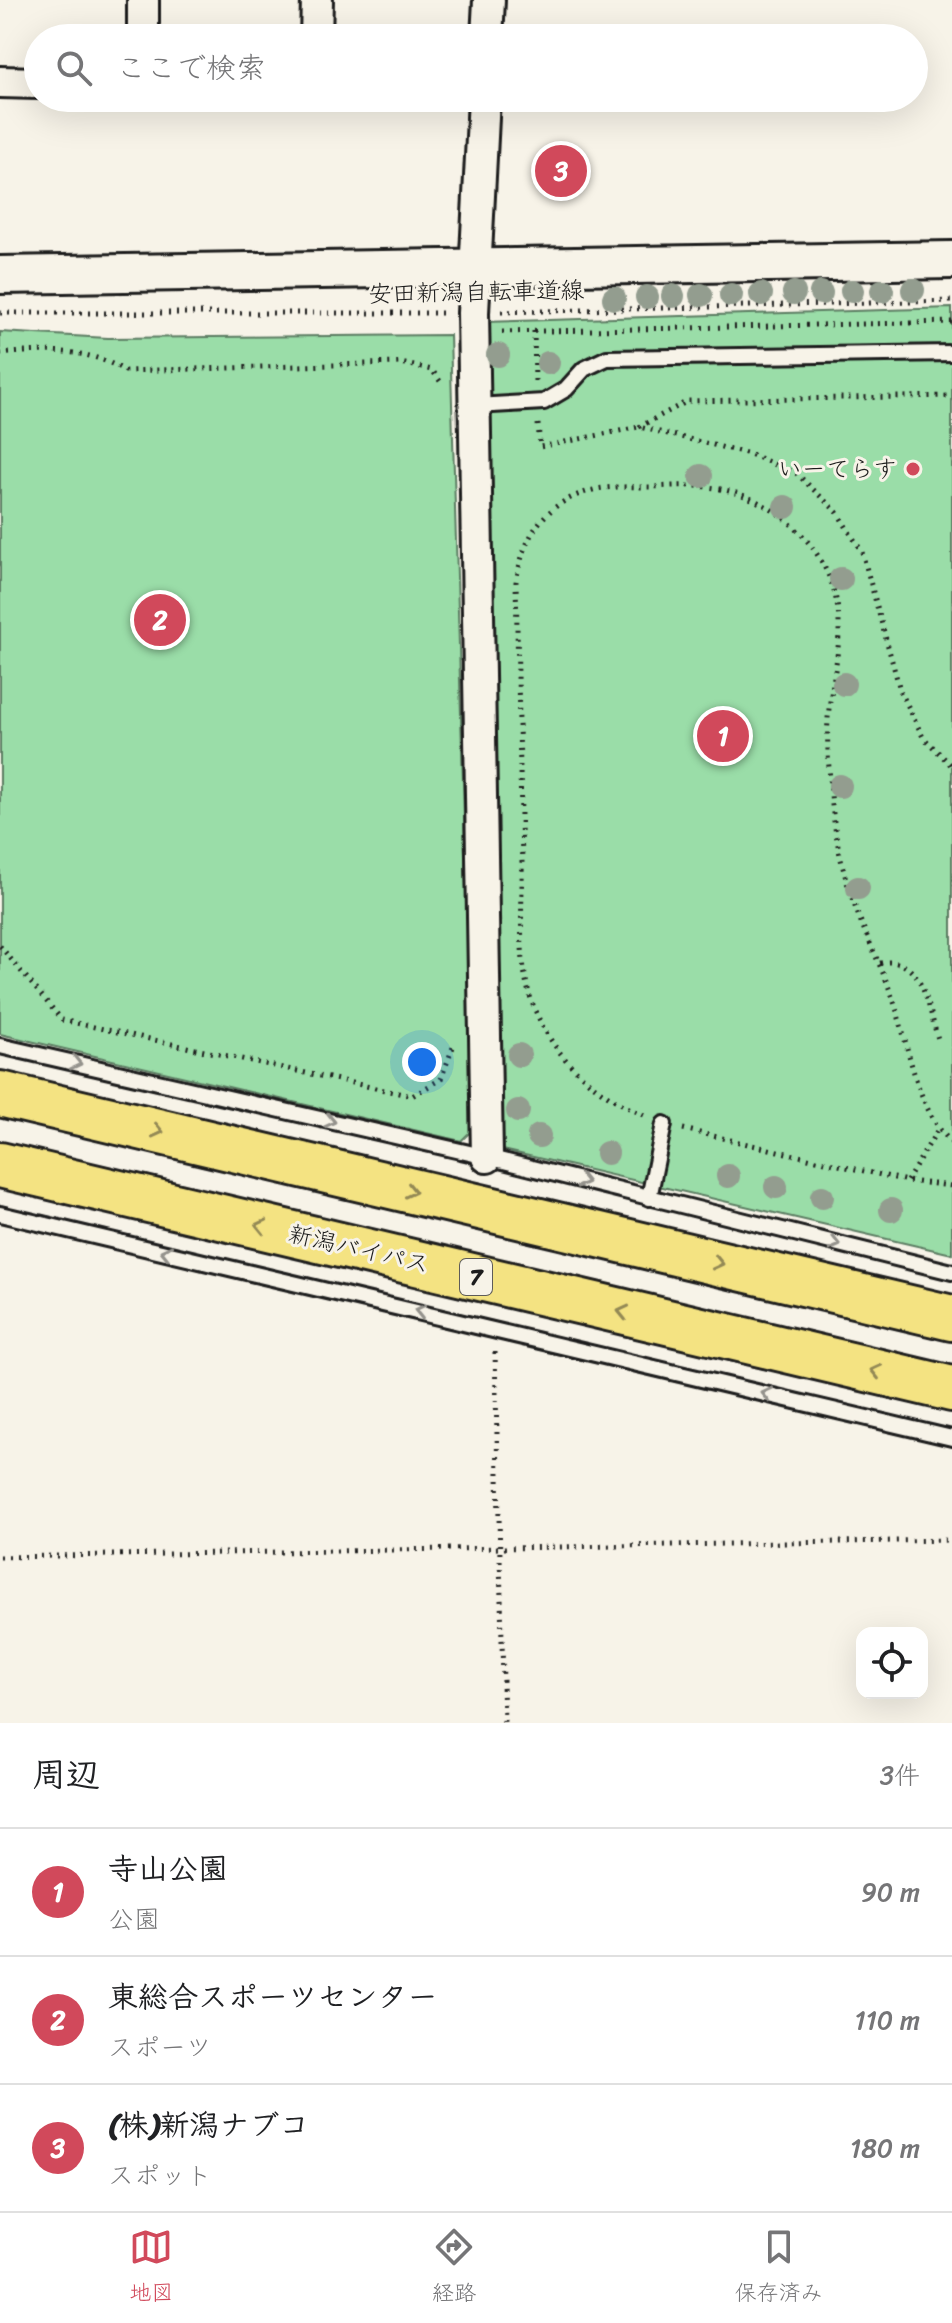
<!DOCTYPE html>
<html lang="ja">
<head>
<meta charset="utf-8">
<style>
	:root { --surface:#fff; --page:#f6f6f6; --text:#202124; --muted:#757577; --line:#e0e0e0; --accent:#d1495b }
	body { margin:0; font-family:Sriracha,"Klee One",sans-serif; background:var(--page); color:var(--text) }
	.controls { position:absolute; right:24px; bottom:24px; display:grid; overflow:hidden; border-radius:16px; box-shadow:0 8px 32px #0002 }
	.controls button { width:72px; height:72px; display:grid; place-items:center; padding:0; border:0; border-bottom:2px solid var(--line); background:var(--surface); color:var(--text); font:40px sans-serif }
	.you { position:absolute; left:422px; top:1062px; width:28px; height:28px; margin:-20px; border:6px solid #fff; border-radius:50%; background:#1a73e8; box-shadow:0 0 0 12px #1a73e833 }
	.badge { display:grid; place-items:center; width:52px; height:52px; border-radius:50%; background:var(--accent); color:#fff; font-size:26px; font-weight:700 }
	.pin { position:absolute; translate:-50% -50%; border:4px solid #fff; box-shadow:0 2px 8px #0006 }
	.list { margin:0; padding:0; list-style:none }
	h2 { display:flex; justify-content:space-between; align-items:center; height:104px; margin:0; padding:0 32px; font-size:34px }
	h2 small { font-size:26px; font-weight:400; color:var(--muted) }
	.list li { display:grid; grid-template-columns:52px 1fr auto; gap:24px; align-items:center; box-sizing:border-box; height:128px; padding:0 32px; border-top:2px solid var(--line) }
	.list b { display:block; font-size:30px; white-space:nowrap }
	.list p { margin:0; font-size:26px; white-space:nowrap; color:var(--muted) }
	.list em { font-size:26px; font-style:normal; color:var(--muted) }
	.icon { flex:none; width:44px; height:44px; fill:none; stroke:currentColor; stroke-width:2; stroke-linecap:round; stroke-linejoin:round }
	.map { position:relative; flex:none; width:952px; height:1723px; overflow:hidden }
	.search { position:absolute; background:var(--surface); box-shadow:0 8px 32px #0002; left:24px; right:24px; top:24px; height:88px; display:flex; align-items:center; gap:20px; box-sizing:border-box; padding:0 28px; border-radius:44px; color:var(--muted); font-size:30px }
	.sheet { height:488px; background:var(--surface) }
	nav { display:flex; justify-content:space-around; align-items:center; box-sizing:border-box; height:112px; border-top:2px solid var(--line); background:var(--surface); font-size:22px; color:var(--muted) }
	nav a { display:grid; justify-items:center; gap:4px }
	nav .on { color:var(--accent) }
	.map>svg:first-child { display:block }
</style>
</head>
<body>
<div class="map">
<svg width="952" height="1723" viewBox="0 0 952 1723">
	<rect width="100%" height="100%" fill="#f7f3e8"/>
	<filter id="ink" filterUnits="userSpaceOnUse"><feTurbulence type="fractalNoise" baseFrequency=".0125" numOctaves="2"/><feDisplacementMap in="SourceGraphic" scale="16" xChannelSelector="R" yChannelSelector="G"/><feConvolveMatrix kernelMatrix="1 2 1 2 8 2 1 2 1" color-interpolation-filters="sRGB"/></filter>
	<g filter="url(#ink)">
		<g fill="#9adda8" stroke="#5b7c62" stroke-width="2">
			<path d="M952,308V1254L503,1150L484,322Z"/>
			<path d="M0,332L108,338L450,335L473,1129L461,1141L0,1034Z"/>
		</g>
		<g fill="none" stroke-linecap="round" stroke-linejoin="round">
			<defs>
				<g id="service">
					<path d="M475,406L544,402L566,389L584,369L607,358L952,353"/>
					<path d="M0,1046L487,1157L952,1272"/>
					<path d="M649,1198L664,1124"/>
					<path d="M0,1214L952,1438"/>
				</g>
				<g id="minor">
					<path d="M143,38V0"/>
					<path d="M316,38L317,0"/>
					<path d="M487,38L489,0"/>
					<path d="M0,82L38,83"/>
					<path d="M484,98L473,313L487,1157"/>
				</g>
				<path id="tertiary" d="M0,275L952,260"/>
				<g id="trunk">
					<path d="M0,1094L952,1318"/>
					<path d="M0,1165L952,1389"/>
				</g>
			</defs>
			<use href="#service" stroke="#1c1c1c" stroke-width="20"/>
			<use href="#minor" stroke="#1c1c1c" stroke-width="36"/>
			<use href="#tertiary" stroke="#1c1c1c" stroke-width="42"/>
			<use href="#trunk" stroke="#1c1c1c" stroke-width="50"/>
			<g stroke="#1c1c1c" stroke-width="5" stroke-dasharray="2 6" stroke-linecap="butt">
				<path d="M501,312L952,301"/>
				<path d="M0,313H443"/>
				<path d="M534,331L535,382"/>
				<path d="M502,332L952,322"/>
				<path d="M0,354C43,350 87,347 125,371L401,363L432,370L440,381"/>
				<path d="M538,424L540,447L639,427L750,454L797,474L837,512L862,552L900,690L923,737L952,766"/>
				<path d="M639,427L688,401L952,396"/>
				<path d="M0,946L62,1020L412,1096L441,1079L453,1047"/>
				<path d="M880,963C923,954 928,1008 938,1039"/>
				<path d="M644,1115C591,1092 548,1053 530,996C517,956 523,904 522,862C520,769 518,675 516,582C525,531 546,501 597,489C615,486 634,487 652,487C670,486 689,485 707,487C776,494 836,551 839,622C840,655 831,686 828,718C827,738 828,759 830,779C832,819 839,860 852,898C864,934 883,968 895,1005C910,1051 916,1108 952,1143"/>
				<path d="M683,1129L907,1181L952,1186"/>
				<path d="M907,1181L938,1129"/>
				<path d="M495,1352L504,1723"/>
				<path d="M0,1557L952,1540"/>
			</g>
			<use href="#service" stroke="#f7f3e8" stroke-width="14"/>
			<use href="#minor" stroke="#f7f3e8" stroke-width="30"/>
			<use href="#tertiary" stroke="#f7f3e8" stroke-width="36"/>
			<use href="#trunk" stroke="#f4e382" stroke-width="44"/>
		</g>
		<g fill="#939d8f">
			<circle cx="913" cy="290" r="12"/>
			<circle cx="852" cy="291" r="12"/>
			<circle cx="882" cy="291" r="12"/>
			<circle cx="794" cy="293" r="12"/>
			<circle cx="821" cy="293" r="12"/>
			<circle cx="761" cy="294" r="12"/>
			<circle cx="701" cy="295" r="12"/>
			<circle cx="731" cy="295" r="12"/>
			<circle cx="673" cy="296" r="12"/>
			<circle cx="647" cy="297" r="12"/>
			<circle cx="614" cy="298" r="12"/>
			<circle cx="498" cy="355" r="12"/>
			<circle cx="548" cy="363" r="12"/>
			<circle cx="701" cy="476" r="12"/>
			<circle cx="785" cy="507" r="12"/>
			<circle cx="841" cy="579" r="12"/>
			<circle cx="844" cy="684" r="12"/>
			<circle cx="840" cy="786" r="12"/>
			<circle cx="858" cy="888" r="12"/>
			<circle cx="519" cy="1055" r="12"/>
			<circle cx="518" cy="1111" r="12"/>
			<circle cx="539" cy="1136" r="12"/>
			<circle cx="607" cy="1153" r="12"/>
			<circle cx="728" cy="1176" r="12"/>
			<circle cx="776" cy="1187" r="12"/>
			<circle cx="822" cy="1197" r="12"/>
			<circle cx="891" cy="1210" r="12"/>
		</g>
		<defs><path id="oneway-chevron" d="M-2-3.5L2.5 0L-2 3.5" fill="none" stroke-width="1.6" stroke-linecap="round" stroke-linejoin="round" transform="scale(2)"/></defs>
		<g stroke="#94928c">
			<use href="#oneway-chevron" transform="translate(76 1063) rotate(13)"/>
			<use href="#oneway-chevron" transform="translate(330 1121) rotate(13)"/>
			<use href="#oneway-chevron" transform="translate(583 1181) rotate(14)"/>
			<use href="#oneway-chevron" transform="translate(835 1244) rotate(14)"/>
			<use href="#oneway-chevron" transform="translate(166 1252) rotate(-167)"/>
			<use href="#oneway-chevron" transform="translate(420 1311) rotate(-167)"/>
			<use href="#oneway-chevron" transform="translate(767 1394) rotate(-167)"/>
		</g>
		<g stroke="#938954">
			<use href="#oneway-chevron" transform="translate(158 1131) rotate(13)"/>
			<use href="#oneway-chevron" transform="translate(411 1191) rotate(13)"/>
			<use href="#oneway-chevron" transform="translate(261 1226) rotate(-167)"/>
			<use href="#oneway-chevron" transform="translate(718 1263) rotate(13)"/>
			<use href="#oneway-chevron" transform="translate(623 1312) rotate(-167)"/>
			<use href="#oneway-chevron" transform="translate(876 1371) rotate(-167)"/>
		</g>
	</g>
	<circle fill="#d1495b" stroke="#f7f3e8" stroke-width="3" cx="913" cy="469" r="8"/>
	<g text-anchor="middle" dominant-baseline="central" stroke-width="6" stroke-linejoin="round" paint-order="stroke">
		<rect fill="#f7f3e8" stroke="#5e5c59" stroke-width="2" x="460" y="1259" width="32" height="36" rx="6"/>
		<g font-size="22" font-weight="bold" fill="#1c1c1c">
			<text x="476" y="1277">7</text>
		</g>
		<g font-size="24" fill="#1c1c1c" stroke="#f7f3e8">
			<text transform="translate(476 292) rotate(-1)">安田新潟自転車道線</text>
			<text transform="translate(359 1249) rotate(13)">新潟バイパス</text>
		</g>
		<g font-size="24" fill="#1c1c1c" stroke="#f7f3e8" text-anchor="end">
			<text x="897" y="469">いーてらす</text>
		</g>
	</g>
</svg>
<div class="controls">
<button><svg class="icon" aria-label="locate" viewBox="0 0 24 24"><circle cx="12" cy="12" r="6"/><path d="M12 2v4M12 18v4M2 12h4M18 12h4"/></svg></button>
</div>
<div class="you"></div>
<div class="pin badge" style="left:723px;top:736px">1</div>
<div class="pin badge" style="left:160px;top:620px">2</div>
<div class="pin badge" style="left:561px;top:171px">3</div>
<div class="search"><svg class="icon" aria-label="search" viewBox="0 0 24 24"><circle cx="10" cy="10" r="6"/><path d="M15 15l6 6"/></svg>ここで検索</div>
</div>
<section class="sheet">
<h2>周辺<small>3件</small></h2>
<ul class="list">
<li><span class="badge">1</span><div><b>寺山公園</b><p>公園</p></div><em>90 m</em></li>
<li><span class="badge">2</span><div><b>東総合スポーツセンター</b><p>スポーツ</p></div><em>110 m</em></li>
<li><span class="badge">3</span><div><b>(株)新潟ナブコ</b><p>スポット</p></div><em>180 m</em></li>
</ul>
</section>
<nav>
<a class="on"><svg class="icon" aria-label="map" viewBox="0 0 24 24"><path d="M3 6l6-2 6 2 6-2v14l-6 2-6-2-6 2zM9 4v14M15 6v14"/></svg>地図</a>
<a><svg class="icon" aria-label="directions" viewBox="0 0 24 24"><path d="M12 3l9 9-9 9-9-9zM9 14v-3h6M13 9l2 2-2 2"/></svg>経路</a>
<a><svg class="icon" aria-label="saved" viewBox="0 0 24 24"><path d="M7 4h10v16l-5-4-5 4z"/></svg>保存済み</a>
</nav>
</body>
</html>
